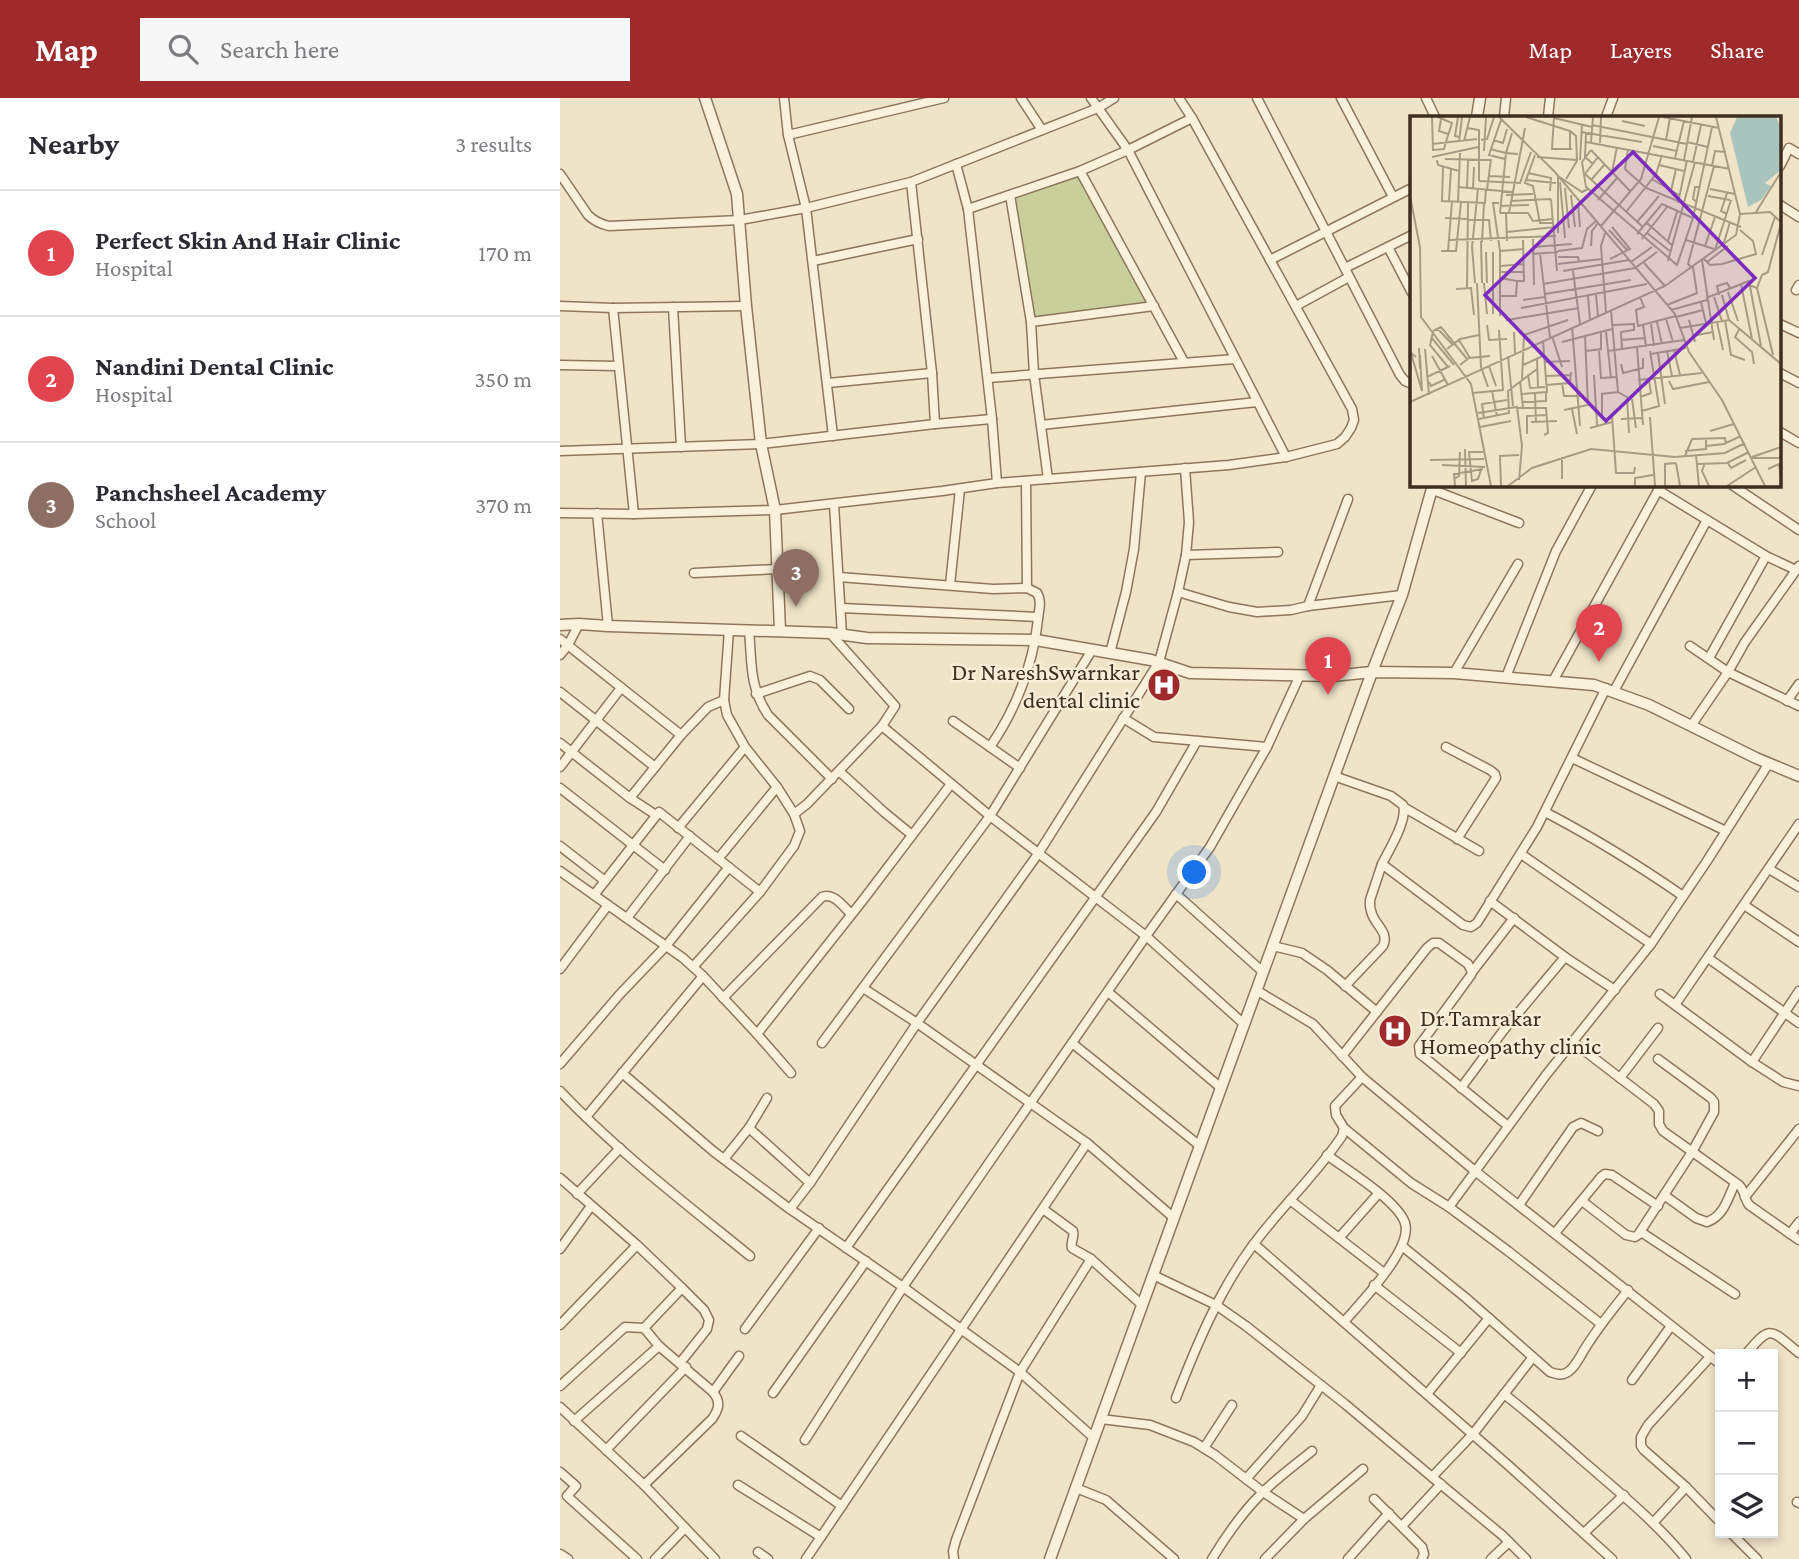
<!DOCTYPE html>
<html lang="en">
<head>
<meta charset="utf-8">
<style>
	:root { --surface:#fff; --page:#f7f7f7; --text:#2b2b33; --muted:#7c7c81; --line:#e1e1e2; --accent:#9e2a2b }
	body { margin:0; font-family:"Crimson Pro",serif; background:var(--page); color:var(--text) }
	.controls { position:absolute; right:21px; bottom:21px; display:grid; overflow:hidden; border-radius:0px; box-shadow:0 4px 10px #0003 }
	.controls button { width:63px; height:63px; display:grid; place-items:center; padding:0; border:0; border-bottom:2px solid var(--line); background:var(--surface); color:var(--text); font:35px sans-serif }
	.you { position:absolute; left:635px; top:775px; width:24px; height:24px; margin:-18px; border:5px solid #fff; border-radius:50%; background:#1a73e8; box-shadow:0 0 0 10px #1a73e833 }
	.badge { display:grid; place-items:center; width:46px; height:46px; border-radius:50%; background:var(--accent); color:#fff; font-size:23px; font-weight:700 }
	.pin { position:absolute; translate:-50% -58px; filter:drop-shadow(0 2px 4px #0008) }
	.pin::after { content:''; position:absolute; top:37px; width:24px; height:21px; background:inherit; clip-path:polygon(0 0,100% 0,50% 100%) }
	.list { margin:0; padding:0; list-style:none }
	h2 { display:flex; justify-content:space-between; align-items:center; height:91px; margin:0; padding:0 28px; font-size:30px }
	h2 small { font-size:23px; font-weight:400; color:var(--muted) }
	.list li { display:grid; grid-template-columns:46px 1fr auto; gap:21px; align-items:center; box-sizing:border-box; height:126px; padding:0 28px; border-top:2px solid var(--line) }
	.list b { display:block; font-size:26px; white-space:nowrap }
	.list p { margin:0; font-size:23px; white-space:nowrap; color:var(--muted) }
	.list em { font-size:23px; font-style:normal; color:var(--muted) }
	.icon { flex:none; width:38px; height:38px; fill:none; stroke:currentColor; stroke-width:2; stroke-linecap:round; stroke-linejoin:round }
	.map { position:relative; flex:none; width:1239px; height:1461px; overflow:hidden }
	header { display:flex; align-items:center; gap:42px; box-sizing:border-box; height:98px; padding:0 35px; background:var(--accent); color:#fff }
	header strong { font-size:33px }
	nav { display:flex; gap:38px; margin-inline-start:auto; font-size:24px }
	.search { width:490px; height:63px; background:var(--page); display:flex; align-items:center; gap:18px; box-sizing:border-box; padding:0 24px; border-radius:0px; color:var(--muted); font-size:26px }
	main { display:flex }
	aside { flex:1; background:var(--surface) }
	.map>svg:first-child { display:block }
</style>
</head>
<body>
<header>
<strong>Map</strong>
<div class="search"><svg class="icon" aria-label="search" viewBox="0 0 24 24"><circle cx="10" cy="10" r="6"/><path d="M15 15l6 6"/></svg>Search here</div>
<nav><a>Map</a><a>Layers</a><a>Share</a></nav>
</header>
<main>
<aside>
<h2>Nearby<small>3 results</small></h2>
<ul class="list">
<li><span class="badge" style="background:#e0444e">1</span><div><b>Perfect Skin And Hair Clinic</b><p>Hospital</p></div><em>170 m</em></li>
<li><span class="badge" style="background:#e0444e">2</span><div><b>Nandini Dental Clinic</b><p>Hospital</p></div><em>350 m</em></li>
<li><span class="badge" style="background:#8d6e63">3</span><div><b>Panchsheel Academy</b><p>School</p></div><em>370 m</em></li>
</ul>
</aside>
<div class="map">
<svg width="1239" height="1461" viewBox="0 0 1239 1461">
	<rect width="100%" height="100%" fill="#f0e4c8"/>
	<path fill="#c9cf9b" d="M520,73L594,208L471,224L450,97Z"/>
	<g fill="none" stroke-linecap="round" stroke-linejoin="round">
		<defs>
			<g id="minor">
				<path d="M224,0L228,37L246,110L273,338"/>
				<path d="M461,0L482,32"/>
				<path d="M531,0L568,52L726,359"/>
				<path d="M697,0L840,277L845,283L852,286"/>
				<path d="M781,0L833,99"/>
				<path d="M866,0L875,19"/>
				<path d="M944,19L946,0"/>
				<path d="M988,19L990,0"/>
				<path d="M1046,19L1053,0"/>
				<path d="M228,37L384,0"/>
				<path d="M396,66L408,111"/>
				<path d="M1220,68L1229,50L1239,56"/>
				<path d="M520,73L624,264"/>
				<path d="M0,76L28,117C34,123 40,126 49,128L180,122L246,110L351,84L538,10L554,0"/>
				<path d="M351,84L372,275L375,326"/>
				<path d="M450,97L471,224L474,276L488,381"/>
				<path d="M1220,107L1239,119"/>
				<path d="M828,149L852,195"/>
				<path d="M710,162L852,90"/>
				<path d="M253,163L358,141"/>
				<path d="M785,170L852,137"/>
				<path d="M1236,192L1239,187"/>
				<path d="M0,208L53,210L186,208"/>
				<path d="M736,208L789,179"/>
				<path d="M113,209L121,349"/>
				<path d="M53,210L74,416"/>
				<path d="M471,224L594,208"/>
				<path d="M1220,226L1239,235"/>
				<path d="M0,267L58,268"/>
				<path d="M1220,275L1239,285"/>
				<path d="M428,280L675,261"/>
				<path d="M268,285L372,275"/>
				<path d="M481,327L697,304"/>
				<path d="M1220,334L1239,345"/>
				<path d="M0,353L201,346L375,326L432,321"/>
				<path d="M466,383L467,490"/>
				<path d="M437,385L432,321L408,111L520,73L568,52L632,20"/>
				<path d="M1172,387L1239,432"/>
				<path d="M873,392L959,425"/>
				<path d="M1098,392L1206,458L1236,472"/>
				<path d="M274,406L282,537"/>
				<path d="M0,415L74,416L215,412L382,393L437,385L669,367L726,359L777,346L785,339L791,330L794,322L792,311L632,20L619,0"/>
				<path d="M37,415L48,528"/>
				<path d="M626,457L718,454"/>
				<path d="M134,475L217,471"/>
				<path d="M279,479L433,491L467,490L477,495C482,503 479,512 478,521C473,567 456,611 430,649"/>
				<path d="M390,487L400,391"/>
				<path d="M618,494L669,509L697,514L731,512L748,508L842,497"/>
				<path d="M748,508L788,401"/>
				<path d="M281,510L478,519"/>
				<path d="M189,532C192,565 189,588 208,617L272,681"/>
				<path d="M270,535L335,608L322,628L430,718L586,838L684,926"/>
				<path d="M0,541L121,637"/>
				<path d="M1130,548L1168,574L1239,608"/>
				<path d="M550,555L566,494L574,451L581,374"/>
				<path d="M0,557L8,547L19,526"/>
				<path d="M1149,560L1206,458"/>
				<path d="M894,575L958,466"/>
				<path d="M946,579L996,453L1032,387"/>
				<path d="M993,583L1101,387"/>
				<path d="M1054,593L1147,422"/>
				<path d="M0,594L95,669"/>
				<path d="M196,596L250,578L260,582L289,611"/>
				<path d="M1227,603L1239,586"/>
				<path d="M563,620L594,639L707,649"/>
				<path d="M393,623L460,670"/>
				<path d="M1131,628L1168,574L1185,544L1239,468"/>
				<path d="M0,645L70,700"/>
				<path d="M886,649L930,672L935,676L936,680L897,741"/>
				<path d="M1012,660L1166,733"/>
				<path d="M0,669L61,590"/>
				<path d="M279,673L324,714L352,737"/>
				<path d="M774,678L831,698L843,707C848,722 829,752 822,766L903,827L911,829L917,825L977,729L1046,590"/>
				<path d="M0,690L105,772"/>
				<path d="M845,710L919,753"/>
				<path d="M985,714C1033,739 1078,767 1123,798"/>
				<path d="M234,716L247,706L322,628"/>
				<path d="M96,717L70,700L121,637L148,609L164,602"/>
				<path d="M118,730L185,649"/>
				<path d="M0,748L45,783"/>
				<path d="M961,756L1091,846"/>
				<path d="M158,761L217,689"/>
				<path d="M1209,771L1239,789"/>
				<path d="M0,773L123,860L143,878L197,936L231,975"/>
				<path d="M616,796L703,874"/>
				<path d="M34,797L99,714L200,794"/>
				<path d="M930,803L1005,859L1055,892"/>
				<path d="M1184,807L1239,844"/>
				<path d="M67,820L130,738"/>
				<path d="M713,848L742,855L767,872L817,914"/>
				<path d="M1148,860L1239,925"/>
				<path d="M133,869L200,794L234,748L240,733L234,716L217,689L185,649L167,617L164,602L169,532"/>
				<path d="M0,871L48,807"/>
				<path d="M912,874L954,820"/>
				<path d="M785,888L823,848C831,831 808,826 810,802L822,766"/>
				<path d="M303,890L357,925L527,1045L614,1120"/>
				<path d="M696,892L753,926L802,979L915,1073L1160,1266"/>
				<path d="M548,894L661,990"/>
				<path d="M1100,896L1192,964L1223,984L1239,988"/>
				<path d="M163,900L262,799C273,794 283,808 291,816"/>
				<path d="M1115,907L1239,726"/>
				<path d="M197,936L303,802L391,686"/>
				<path d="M1013,944L1094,1006L1099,1013V1026L1103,1033L1179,1087C1185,1093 1184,1100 1189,1107L1239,1142"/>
				<path d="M262,945L430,718L532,552"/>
				<path d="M512,945L640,1048"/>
				<path d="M782,958L867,850L873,845H879L908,866L912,874L911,877L859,948L860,956L864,959L948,1028"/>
				<path d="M1192,964L1239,893"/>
				<path d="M0,966L60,896L106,848L169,769"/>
				<path d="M62,975L153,1053L227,1109L343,1189L460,1274L534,1340"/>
				<path d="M1060,980L1098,930"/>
				<path d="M901,990L943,933L1005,859"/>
				<path d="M0,993C58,1054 125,1105 190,1158"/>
				<path d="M26,1019L143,878"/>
				<path d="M189,1030L250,1085"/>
				<path d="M784,1030L851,1085L889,1109L948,1153L1041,1226"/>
				<path d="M767,1057C786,1071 838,1103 845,1125C853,1151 801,1204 784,1224"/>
				<path d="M164,1061L189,1030L207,1000"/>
				<path d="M0,1080L77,1147L122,1190L84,1230"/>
				<path d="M17,1096L60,1050"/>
				<path d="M1104,1097L1136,1120L1147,1124C1164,1118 1168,1100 1175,1085"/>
				<path d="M1185,1099L1239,1031"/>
				<path d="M730,1102L824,1175"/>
				<path d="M1022,1103L1066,1137L1075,1139L1078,1137L1132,1054L1154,1014V1004L1151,1000L1098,961"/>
				<path d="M959,1107L1013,1029L1021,1025L1038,1033"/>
				<path d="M889,1109L986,977L1091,846L1147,763L1209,665"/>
				<path d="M230,1111L250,1085L357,925L478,756L599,564L618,494L626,457L629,424L625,370"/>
				<path d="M483,1111L513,1133C515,1139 510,1144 512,1150L531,1161L582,1207"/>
				<path d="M1081,1134L1175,1196"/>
				<path d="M995,1135L1041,1079L1045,1076L1052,1077L1098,1108"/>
				<path d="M1230,1136L1239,1124"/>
				<path d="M779,1140L818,1096"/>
				<path d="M694,1146L948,1367L1052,1461"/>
				<path d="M842,1148L906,1200L990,1274C996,1276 1001,1278 1006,1275C1013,1272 1016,1265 1020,1259C1033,1235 1051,1214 1068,1192"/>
				<path d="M286,1150L596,714L637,643"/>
				<path d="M0,1151L31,1108"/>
				<path d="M593,1177L656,1207L686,1228L785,1306L872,1379L942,1437L966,1461"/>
				<path d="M814,1187L901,1255"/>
				<path d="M0,1227L77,1147"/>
				<path d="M185,1231L259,1130"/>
				<path d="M1186,1256C1211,1226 1210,1231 1239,1255"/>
				<path d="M1150,1259L1088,1327L1081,1339V1348L1084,1352L1126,1389L1160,1424"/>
				<path d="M120,1265L147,1231L149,1222L144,1212L122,1190"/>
				<path d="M1072,1282L1111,1228"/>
				<path d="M0,1288L65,1229L84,1230L99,1248L153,1294C161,1304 159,1311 152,1321L84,1387"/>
				<path d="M153,1294L179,1258"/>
				<path d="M213,1295L306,1163"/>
				<path d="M867,1296L929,1220"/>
				<path d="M944,1296C971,1317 997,1340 1023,1363C1059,1394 1096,1424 1126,1461"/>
				<path d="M616,1300C637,1246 659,1193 693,1147C721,1109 756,1077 782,1038L784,1030L776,1017L775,1008L802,979"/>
				<path d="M0,1309L84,1387L155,1461"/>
				<path d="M541,1321L590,1327L634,1344L655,1357L703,1394L744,1421"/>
				<path d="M14,1323L99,1248"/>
				<path d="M181,1338L282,1408"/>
				<path d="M245,1342L343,1189L586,838L650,749L707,649L740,577"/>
				<path d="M644,1350L672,1307"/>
				<path d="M46,1352L126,1269"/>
				<path d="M0,1374L16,1388L7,1398L77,1461"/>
				<path d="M872,1379L913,1336L973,1259"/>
				<path d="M686,1381L742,1318L761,1287"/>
				<path d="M178,1387L261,1439"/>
				<path d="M516,1390L546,1402L614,1461"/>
				<path d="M814,1401L862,1449L864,1456L862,1461"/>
				<path d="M1237,1404L1239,1405"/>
				<path d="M1093,1425L1126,1389"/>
				<path d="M842,1428L881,1386"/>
				<path d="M1024,1435L1064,1397"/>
				<path d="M1171,1435L1197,1461"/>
				<path d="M198,1454L208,1461"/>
				<path d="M0,1456L8,1461"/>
				<path d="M95,1461L125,1430"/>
				<path d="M246,1461L527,1045"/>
				<path d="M394,1461L393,1453L396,1442L460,1274L531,1161"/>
				<path d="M652,1461C666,1438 682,1415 701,1396C717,1380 735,1367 752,1353"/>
				<path d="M705,1461L744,1421L803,1371"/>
				<path d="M788,1461L829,1415"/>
				<path d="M931,1461L949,1444"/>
			</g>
			<g id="tertiary">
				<path d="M145,0L177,96L186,208L201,346L215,412L220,533"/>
				<path d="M917,19L920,0"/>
				<path d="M0,527L19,526L48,528L270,535L307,540L476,542L591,562L630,575L772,578L812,574L894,575L1034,587L1089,607L1196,660L1239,678"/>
				<path d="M490,1461L812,574L842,497L873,387"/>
			</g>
		</defs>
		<use href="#minor" stroke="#8d765c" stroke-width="11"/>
		<use href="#tertiary" stroke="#8d765c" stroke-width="13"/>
		<use href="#minor" stroke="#faf1dc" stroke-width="8"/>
		<use href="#tertiary" stroke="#faf1dc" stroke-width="10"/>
	</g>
	<defs>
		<symbol id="hospital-disc" viewBox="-11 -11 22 22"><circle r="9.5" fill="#9e2a2b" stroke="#f7eed8"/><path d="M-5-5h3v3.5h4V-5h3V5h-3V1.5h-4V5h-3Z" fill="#fff"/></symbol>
	</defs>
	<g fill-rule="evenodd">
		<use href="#hospital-disc" x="585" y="568" width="38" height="38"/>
		<use href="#hospital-disc" x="816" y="914" width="38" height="38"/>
	</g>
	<g text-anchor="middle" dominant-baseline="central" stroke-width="5" stroke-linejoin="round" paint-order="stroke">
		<g font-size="24" fill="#3d2e20" stroke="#f7eed8" text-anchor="end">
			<text x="580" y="573">Dr NareshSwarnkar<tspan x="580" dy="28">dental clinic</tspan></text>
			<text x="860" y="919" text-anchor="start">Dr.Tamrakar<tspan x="860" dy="28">Homeopathy clinic</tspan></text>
		</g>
	</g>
	<g transform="translate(850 18)">
		<rect width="371" height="371" fill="#f0e4c8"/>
		<path d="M327,1H366L371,12V54L355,67L361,70L351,84L338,91L320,17Z" fill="#a9c4bc"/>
		<path fill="none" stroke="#a89b85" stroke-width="2" d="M22,1L23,34L34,33L35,29M28,1L42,7L35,29M48,1L45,20L49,21M89,1L144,55L265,198L279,236L312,284L355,370M116,1L160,15V33M144,1L142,33H162M253,1L309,12M144,2L182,11M31,3L29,15L38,18M91,4L79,39L95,43M212,5L235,10M182,9L277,28M57,12L69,14V65M171,16L232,26M102,17L96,37L108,38M176,17L175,41L183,48M71,24L77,23L84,1M83,24L93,27L97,13M256,24L260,2M54,25L60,1M49,26L52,1M176,26L320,53M181,26L183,1M277,26L298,31M190,27L191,1M22,28L67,23M243,30L267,35M80,33L96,37L90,97M218,33L215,53L236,72L331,111M181,34L172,46L176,71L267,149L283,102L302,11M181,34L220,75M74,35L76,1M125,39L115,67L123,70L130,107H144M22,41L68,31M127,41L167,44M265,42L274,5M35,43L81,44M27,44L28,49L49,55M170,44L172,8M274,44L282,1M283,46L291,9M249,49L274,55M302,50L305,35L316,36M33,51L32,85L75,87L76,73M202,56L207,31M118,57L141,62L140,75M175,58L233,111M175,58L188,41M79,60L100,61M156,63L167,45L166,20L160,15M242,63L269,79M116,64L146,67M181,64L195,48M69,65L110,67L121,36M150,66L155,122M48,71L102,76M57,72L58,43M63,72L64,51M155,72L159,112M300,73L325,78M77,74L81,43M261,75L266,53M317,77L311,95L317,98M96,79L123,78M161,79L165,111M0,80L10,131L11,201L61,268L81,370M298,80L320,84M141,83L147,155M188,84L207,62M39,85L41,53M101,85L141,83M48,86L50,37M287,86L283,83L285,71H290M89,87H83L90,135V200M268,87L277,44M168,88L170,111M90,90L119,89M216,96L246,58L252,39M346,96L371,56M90,97H118L123,105L143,103M96,97L97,125M99,97L115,12M330,98L360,96L371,106M35,102L79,104L81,125M227,106L249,80M237,107L263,130M191,110L231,63L249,1M199,114L218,135M97,116L145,111M148,117V60L172,76L178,73M195,117L191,130L196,196M237,117L261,136M227,118L252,88L283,102M123,123L124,169M232,123L257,91M39,124L146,120M276,124L304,133M71,125L72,167M258,125L267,96M72,126L74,87M181,130L182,115L188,107M295,130L305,101M313,130L320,106M123,131L162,128M305,134L321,84M31,135H46L51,86M38,135L42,85M90,135L114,133M148,135L172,132L177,113L186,105M76,136L77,167M122,138L148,136M130,138L140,221M352,139L365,101M148,141H168L169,145M200,143L220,133L202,111M294,143L300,149L312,148L346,138L343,125L330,114M292,144L304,224M258,145L285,46M221,146L242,131M297,146L318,130M234,147L255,170M148,148L192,143M91,150L114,148M282,152L278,148L304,50M153,155L219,144M163,155L170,208M90,156H114M90,162L107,165L106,180H91M107,165H114L113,124M65,167L62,131L68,73M67,167L71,251L78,271M74,167L77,198M133,168L225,152L247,136M331,168L342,223M339,169L347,172L363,239M57,172L58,87M347,172L352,159L358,156L371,107M46,173L61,172L64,199M318,176L328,205M135,178L221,164M186,179L188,200M309,179L307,170L317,167L320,172M312,179L319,204M178,180L180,203M230,181L234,191L226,194L228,210L266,200M304,181L312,205M296,182L339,165L351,230M113,184L135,181M291,186L296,207M257,189L287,177L283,151M111,192L237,168M201,194L208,276L217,281L219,317M261,194L297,184M83,198V136M95,198L97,204L169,192M266,201L293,194M256,203L263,226M279,204L285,226M315,204L321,239L335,244M247,206L252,228M307,206L313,234M241,208L244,230M77,209L79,224L97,223M203,209L224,208V214L211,216L212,233M233,209L236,230M162,211L170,310M27,212L42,228M270,212L319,204L371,248M330,212L325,221L342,236L344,248M23,215L31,211L57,243M23,216L20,229L38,251M104,216L105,237M196,216L201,262M142,220L152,251M282,220L303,216M21,221L44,249M49,224L60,242M211,224L235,222M152,226L202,213M227,231L233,309M9,232L10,253M15,233L19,279M37,233L50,223L69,219M189,234L191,262L207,261M264,234L270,259M176,235L191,233V217M198,235L274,224M257,235L262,260M248,237L255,288M241,238L276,232M22,240L38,269M98,240L103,290M6,241L1,237L12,275L10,239M127,243L128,271M135,246L160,245M211,248L213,257L233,252V242M50,249L59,242L80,240M113,249L135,239M79,250L86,270M118,258L120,272L135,271M184,259L187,309M136,260L161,259M17,261L40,250M112,263L114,219L158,204M228,264L292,257M110,265L113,292M259,265L263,273L299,266M19,266L21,270L36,263M152,267L154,280H170M136,269L160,267L161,256M82,275L87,300M63,277L93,274L89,214M112,278L137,276L133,225M125,278L126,307M230,281L241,277L239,264M222,283L226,312M0,286L255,170L326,119L330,98L306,1M112,286L136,285V277M108,292H136L138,317L134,319M162,293L167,318M154,294L178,289L175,219M232,295L249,290L240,235M68,297L107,291L112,330L109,364M202,299L206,357H224L225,351M192,301V278L208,276M240,301L245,370M74,302L72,288L97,284M69,303L99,297L98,275L127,253M211,303L232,302M121,306L147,305M70,311L101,305M180,312L202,306M300,315L324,308M117,318V300L137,299M296,330L314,328L331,320M55,333L56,370M275,335L296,333V323M286,339L289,370M275,340L282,323L315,322L316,328M342,341L371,331M342,342H371M20,344L74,343M266,347L270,370M295,347L292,355L299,370M318,347L321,352L336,344M287,348L317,347L339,336M32,349L75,351M358,353L369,348L371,363M71,354L68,363L62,365L59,336H73M44,363L49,360L50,336M152,363V341M45,370L44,358L73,353M91,370L90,340L109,339M98,370L122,352L181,333L265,341L315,337L335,327M225,370V362L243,359M255,370V348L266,347M317,370L346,351"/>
		<path fill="#7b2cbf" fill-opacity="0.15" stroke="#7b2cbf" stroke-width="3.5" d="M223,36L345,162L196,305L75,179Z"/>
		<rect width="371" height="371" fill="none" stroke="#3d2e20" stroke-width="3.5"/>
	</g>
</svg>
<div class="controls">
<button>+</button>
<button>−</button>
<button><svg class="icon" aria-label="layers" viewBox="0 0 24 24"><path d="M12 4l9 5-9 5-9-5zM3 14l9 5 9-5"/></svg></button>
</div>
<div class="you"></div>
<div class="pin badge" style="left:768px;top:597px;background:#e0444e">1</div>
<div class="pin badge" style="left:1039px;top:564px;background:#e0444e">2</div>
<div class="pin badge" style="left:236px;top:509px;background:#8d6e63">3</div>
</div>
</main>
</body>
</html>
